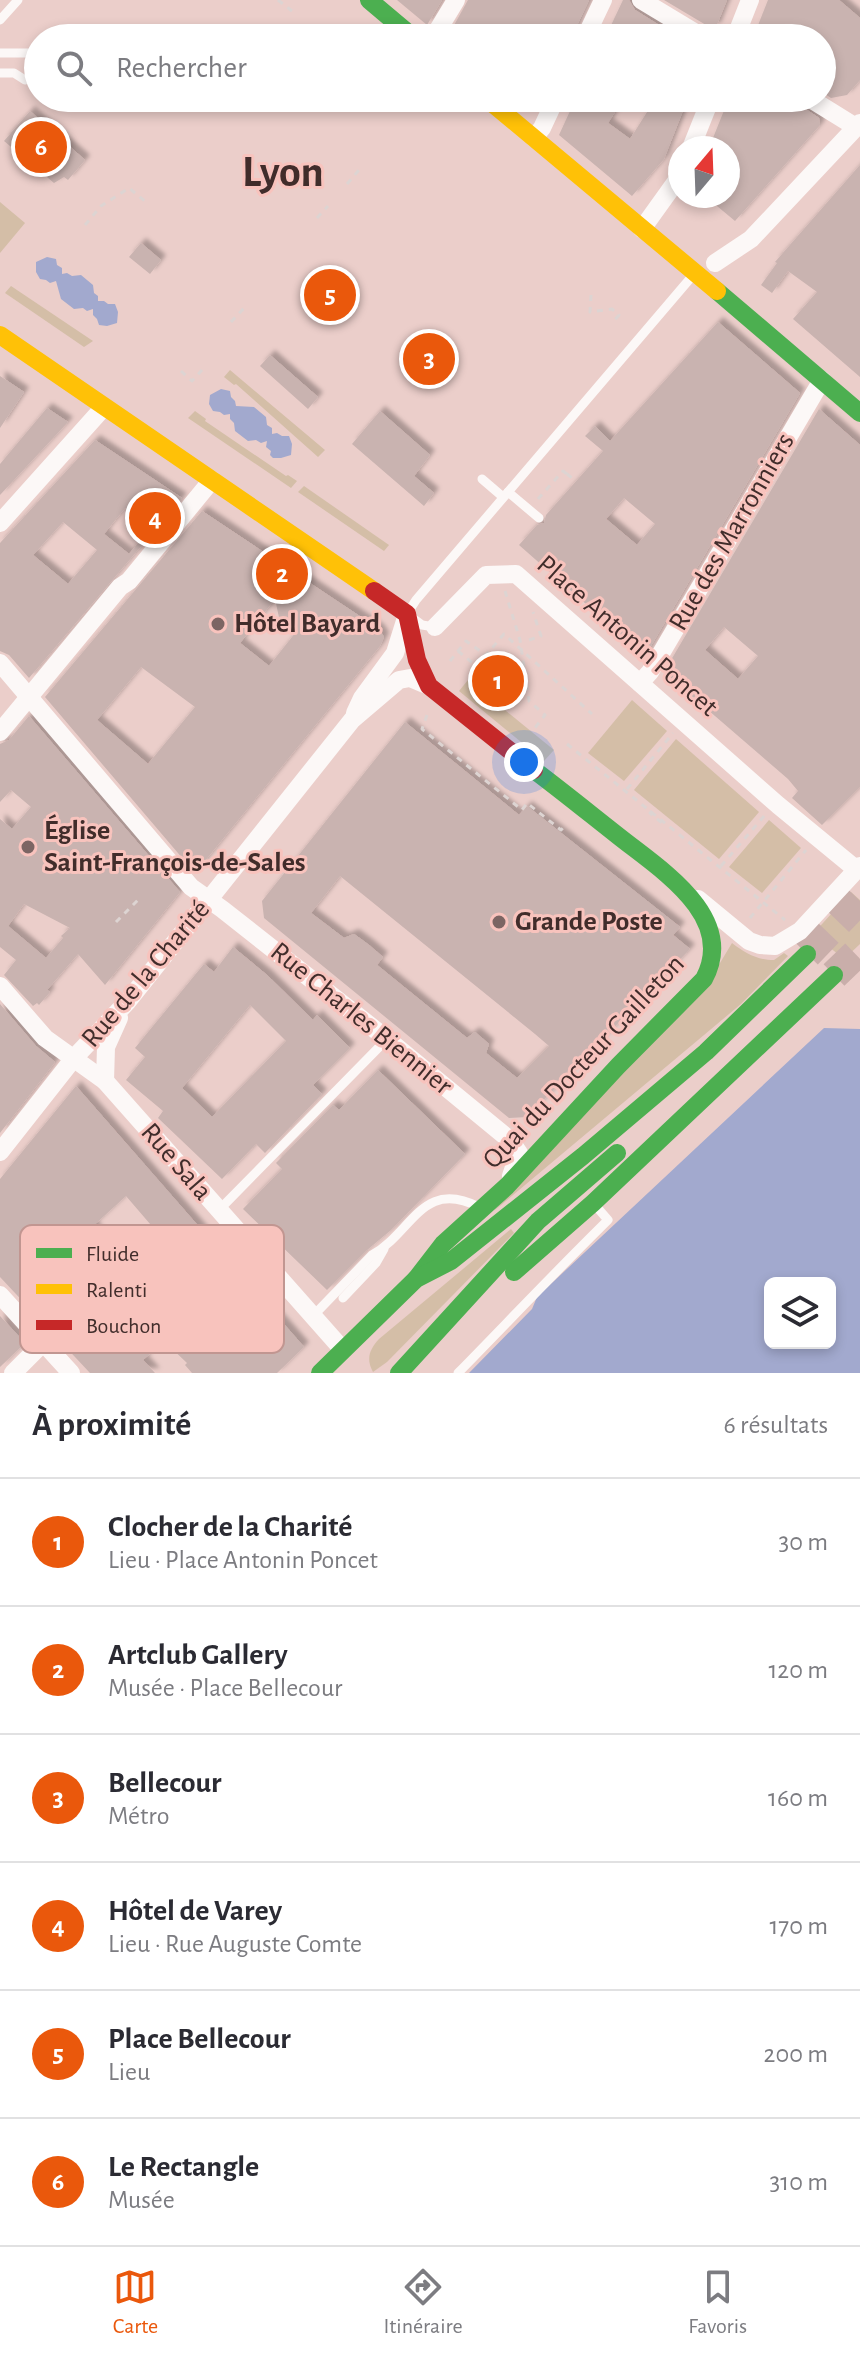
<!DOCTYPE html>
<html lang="fr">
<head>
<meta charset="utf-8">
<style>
	:root { --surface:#fff; --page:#f7f7f7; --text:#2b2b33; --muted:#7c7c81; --line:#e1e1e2; --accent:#ea580c }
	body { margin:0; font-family:"Alegreya Sans",sans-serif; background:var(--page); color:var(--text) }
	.controls { position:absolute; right:24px; bottom:24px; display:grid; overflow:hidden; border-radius:12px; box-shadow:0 4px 12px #0003 }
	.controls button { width:72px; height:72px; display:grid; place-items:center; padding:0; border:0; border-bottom:2px solid var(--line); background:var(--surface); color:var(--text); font:40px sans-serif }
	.compass { position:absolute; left:668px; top:136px; width:72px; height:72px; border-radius:50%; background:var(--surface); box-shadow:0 4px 12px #0003; rotate:19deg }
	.you { position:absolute; left:524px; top:762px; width:28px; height:28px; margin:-20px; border:6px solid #fff; border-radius:50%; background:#1a73e8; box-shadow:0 0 0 12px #1a73e833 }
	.badge { display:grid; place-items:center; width:52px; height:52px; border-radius:50%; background:var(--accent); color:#fff; font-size:26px; font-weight:700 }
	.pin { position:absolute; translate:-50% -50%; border:4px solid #fff; box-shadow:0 2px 8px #0006 }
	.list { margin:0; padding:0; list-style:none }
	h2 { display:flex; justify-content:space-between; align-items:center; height:104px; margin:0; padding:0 32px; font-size:34px }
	h2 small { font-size:26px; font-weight:400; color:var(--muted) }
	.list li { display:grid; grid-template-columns:52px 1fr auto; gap:24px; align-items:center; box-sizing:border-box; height:128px; padding:0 32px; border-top:2px solid var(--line) }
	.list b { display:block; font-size:30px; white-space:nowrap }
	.list p { margin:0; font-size:26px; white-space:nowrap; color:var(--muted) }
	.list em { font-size:26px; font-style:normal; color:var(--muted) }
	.icon { flex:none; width:44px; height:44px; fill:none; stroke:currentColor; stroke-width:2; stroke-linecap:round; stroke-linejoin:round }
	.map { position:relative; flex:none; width:860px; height:1373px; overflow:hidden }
	.search { position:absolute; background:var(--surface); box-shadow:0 4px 12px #0003; left:24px; right:24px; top:24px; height:88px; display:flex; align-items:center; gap:20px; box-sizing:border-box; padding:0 28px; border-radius:44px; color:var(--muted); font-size:30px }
	.sheet { height:872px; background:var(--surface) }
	nav { display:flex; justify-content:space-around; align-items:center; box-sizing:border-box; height:112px; border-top:2px solid var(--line); background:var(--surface); font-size:22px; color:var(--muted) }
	nav a { display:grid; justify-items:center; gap:4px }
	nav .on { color:var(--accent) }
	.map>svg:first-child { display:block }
</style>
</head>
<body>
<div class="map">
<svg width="860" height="1373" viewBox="0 0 860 1373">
	<defs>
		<filter id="shadow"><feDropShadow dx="5" dy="-5" stdDeviation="2" flood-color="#0004"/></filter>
	</defs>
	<rect width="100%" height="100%" fill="#ebceca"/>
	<g fill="#d4bea7">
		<path d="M0,202L25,223L0,253Z"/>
		<path d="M11,286L93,341L84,347L5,293Z"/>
		<path d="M230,370L325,450L318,457L236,384L234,385L224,377Z"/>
		<path d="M195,411L206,419L205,421L286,476L288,475L297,481L291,488L188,418Z"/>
		<path d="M304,486L389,545L384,551L298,492Z"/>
		<path d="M468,680L554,750L544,761L459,691Z"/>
		<path d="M632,700L667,731L624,781L588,753Z"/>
		<path d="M676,739L759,812L719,859L634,790Z"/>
		<path d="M769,820L801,848L762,893L729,867Z"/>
		<path d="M851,892L860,900V944L844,959L813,934Z"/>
		<path d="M732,943C745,953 757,960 774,960L784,953L788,956L741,1004L494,1211L720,963Z"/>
		<path d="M511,1229L514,1233L387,1362L373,1372C366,1359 369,1350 379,1339Z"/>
	</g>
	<g fill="#a2a9ce" fill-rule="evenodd">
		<path d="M47,257L56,259L57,265L62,268V274L67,273L72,276L81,275L93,285L94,293L98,296V301H104L108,304H115L118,312L117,323L107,326L99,325L97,319L93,315V309L87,311L83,308L74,309L61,299L56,281L50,283L46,280L40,279L36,272V262Z"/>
		<path d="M221,389L230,391L231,397L235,401L236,406L254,407L266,417L267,425L272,428V434L277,433L282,436H289L292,444L291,455L281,458H273L270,455L271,451L266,447L267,441L261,443L256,440L248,441L235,431L234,423L230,419V414L224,415L220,412L213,411L209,404L210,395Z"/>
		<path d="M824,1028L860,1029V1373H469L532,1309L537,1297ZM770,1283H830V1343H770Z"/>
	</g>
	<g fill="#c9b3b0" fill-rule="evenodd" filter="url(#shadow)">
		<path d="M397,0H442L427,25Z"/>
		<path d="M468,0H589L571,38H447Z"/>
		<path d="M623,0H629L635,10L680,38H605Z"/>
		<path d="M664,0H727L716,27L711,28Z"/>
		<path d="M768,0H839L860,18V80L847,95L831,98L822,92V38H753Z"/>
		<path d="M576,98H624L608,123L630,139L656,98H688L664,159L632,196L559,135Z"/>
		<path d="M729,98H789L819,118L820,125L735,221L705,196H728V148H709Z"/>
		<path d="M30,111L85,160L68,180L64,177L54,183L4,141Z"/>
		<path d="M860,165V377L793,319L817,292L788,271L772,293L761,285L777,263L775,262Z"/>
		<path d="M141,243L161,260L150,274L129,257Z"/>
		<path d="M718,322L800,393L645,656L519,545L537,525L544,523L546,515L603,451L585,436L595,426L610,441ZM624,498L655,524L637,545L606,519Z"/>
		<path d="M270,355L318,397L308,409L260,366Z"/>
		<path d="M0,376L24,392L0,428Z"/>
		<path d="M47,408L68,422L0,495V464Z"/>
		<path d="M819,409L860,445V787L822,825L792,798L798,791L788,779L664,672ZM724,627L758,656L738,679L705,650Z"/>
		<path d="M380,411L430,455L414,476L434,493L424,506L352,444Z"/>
		<path d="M95,440L182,498L29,678L9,655L0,651V543ZM125,508L151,528L129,554L104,534ZM63,522L97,550L68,584L33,555Z"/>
		<path d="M202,511L379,629L384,637L380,646L195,873L45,697ZM275,599L280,622L296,632L269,666L240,643ZM141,667L195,707L148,764L97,720Z"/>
		<path d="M497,668L512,680L500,695L485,683Z"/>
		<path d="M29,716L180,892L105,985L78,954L47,990L50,992L39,1005L37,1003L33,1006L4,975L16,960L0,947V819L12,829L31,807L11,790L0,802V744L9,740ZM24,904L70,928L61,936L63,938L46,958L8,926Z"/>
		<path d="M405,722L519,815L527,806L680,927L673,935L690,949L527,1117L509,1118L264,918L262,901ZM340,876L535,1034L549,1046L517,1078L486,1053L489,1044L475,1032L467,1038L377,965L383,957L369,945L354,934L344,938L311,913Z"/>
		<path d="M233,947L267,975L313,1020L317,1015L350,1048L313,1085L322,1094L265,1153L256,1144L222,1179L158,1118L163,1111L126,1080L145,1057L135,1048L204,964L214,972ZM250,1005L286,1041L212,1117L182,1088Z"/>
		<path d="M0,1004L36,1046L55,1062L0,1133Z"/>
		<path d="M378,1070L465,1154L391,1230L367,1250L327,1290L243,1209L282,1169L276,1163L333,1105L339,1110Z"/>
		<path d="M76,1086L304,1347L277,1373H192L185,1365L187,1363L164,1341L143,1360L155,1373H90L0,1277V1179ZM126,1196L193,1274L161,1302L93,1226Z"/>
		<path d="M0,1316L25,1343L0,1367Z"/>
	</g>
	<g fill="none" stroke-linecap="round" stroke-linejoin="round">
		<g stroke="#c9aeaa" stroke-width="30" stroke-dasharray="30 15" stroke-linecap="butt">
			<path d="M807,954L860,899"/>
			<path d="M834,975L860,950"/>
		</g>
		<g stroke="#ddd4d2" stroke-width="3" stroke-dasharray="6 6" stroke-linecap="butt">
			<path d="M278,0L292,11"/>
			<path d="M347,184L359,170"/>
			<path d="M317,218L328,206"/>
			<path d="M85,225L101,206L129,188L146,202"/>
			<path d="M591,295L590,312L612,309L619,315L612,323"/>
			<path d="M231,322L246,306"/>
			<path d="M181,371L192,381L202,370"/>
			<path d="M538,499L563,471L567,474L565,476L567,474L572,478"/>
			<path d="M505,591L520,640L529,701L545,715L534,729"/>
			<path d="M529,640L541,636L533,612"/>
			<path d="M458,651L480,669L522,657"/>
			<path d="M450,661L466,641L486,655L504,634L592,714"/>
			<path d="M427,715L422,729L522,810L527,803L561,830L565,826"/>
			<path d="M567,744L785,920"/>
			<path d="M627,789L673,733"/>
			<path d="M652,811L650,813L662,823"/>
			<path d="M721,866L765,815"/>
			<path d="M750,918L806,850"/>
			<path d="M116,922L140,898"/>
		</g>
		<g stroke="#fcf8f7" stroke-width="9">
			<path d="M0,20L18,0"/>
			<path d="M0,53H29"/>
			<path d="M0,73H14L25,80"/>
			<path d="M482,479L503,497"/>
			<path d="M508,492L539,518"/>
			<path d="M435,627L422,625L407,614L416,600L694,274"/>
			<path d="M219,1210L387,1039"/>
			<path d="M343,1298L376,1263L384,1249"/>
			<path d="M312,1317L372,1255C413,1232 422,1178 479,1207"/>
			<path d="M458,1373C508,1322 557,1270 608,1220L595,1205"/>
		</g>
		<g stroke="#fcf8f7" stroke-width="18">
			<path d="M641,0L704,38"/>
			<path d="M433,38L456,0"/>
			<path d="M585,38L603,0"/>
			<path d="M735,38L750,0"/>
			<path d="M809,98L856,127"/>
			<path d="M534,138L542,128L556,98"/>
			<path d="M691,148L711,98"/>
			<path d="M642,229L680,176"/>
			<path d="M715,263L751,239L860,123"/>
			<path d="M0,523L104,407"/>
			<path d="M435,627L486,575L516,574L778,805L857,870"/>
			<path d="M0,663L191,887L222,909L387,1039L510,1140L519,1153L511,1176"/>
			<path d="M640,683L650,672L822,380"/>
			<path d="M355,713L362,698L395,653L405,621"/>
			<path d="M0,732L120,587L129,581L212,480"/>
			<path d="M698,899L749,941L760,945L775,946L800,931L860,866"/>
			<path d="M0,986L45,1038L105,1081L343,1350"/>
			<path d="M105,1081L106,1047L119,1018"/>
			<path d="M0,1152L74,1058L128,1001L352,720L399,680L410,678L429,686"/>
			<path d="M0,1295L71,1373"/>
			<path d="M13,1373L43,1343"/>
		</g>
		<g stroke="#4caf50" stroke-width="18">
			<path d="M369,0L414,38"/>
			<path d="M717,291L860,413"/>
			<path d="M514,1272L593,1203L834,975"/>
			<path d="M416,1279L443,1244L507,1186L618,1066L704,979C738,916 658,868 617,835C589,813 562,791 534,770"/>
			<path d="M320,1373L416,1279L451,1261L583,1156L706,1052L807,954"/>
			<path d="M399,1373L538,1221L617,1153"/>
		</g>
		<g stroke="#ffc107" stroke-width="18">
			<path d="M486,98L717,291"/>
			<path d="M0,335L374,591"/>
		</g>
		<path stroke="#c62828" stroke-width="18" d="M374,591L407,614L417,660L429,686L534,770"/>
	</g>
	<g fill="#7c6563" stroke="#f8c3bd" stroke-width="3">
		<circle cx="218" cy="624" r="8"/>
		<circle cx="28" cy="847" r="8"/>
		<circle cx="499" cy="922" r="8"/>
	</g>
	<g text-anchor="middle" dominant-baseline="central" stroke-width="6" stroke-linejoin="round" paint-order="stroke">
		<g font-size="28" fill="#412d2b" stroke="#f8c3bd">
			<text transform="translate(732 532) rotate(-60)">Rue des Marronniers</text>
			<text transform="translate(627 636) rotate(41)">Place Antonin Poncet</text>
			<text transform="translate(146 974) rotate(-50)">Rue de la Charité</text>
			<text transform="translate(361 1019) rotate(39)">Rue Charles Biennier</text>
			<text transform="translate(584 1062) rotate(-47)">Quai du Docteur Gailleton</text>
			<text transform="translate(176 1162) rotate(49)">Rue Sala</text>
		</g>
		<g font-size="28" font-weight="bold" fill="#412d2b" stroke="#f8c3bd" text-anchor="start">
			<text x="234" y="624">Hôtel Bayard</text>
			<text x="44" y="831">Église<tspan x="44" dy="32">Saint-François-de-Sales</tspan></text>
			<text x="515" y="922">Grande Poste</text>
		</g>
		<g font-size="44" font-weight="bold" fill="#412d2b" stroke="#f8c3bd">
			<text x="283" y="173">Lyon</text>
		</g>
	</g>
	<rect x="20" y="1225" width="264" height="128" rx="12" fill="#f8c3bd" stroke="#c19691" stroke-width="2"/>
	<rect x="36" y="1248" width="36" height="10" fill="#4caf50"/>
	<rect x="36" y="1284" width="36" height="10" fill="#ffc107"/>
	<rect x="36" y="1320" width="36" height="10" fill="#c62828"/>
	<g font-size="22" fill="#412d2b">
		<text x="86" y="1261">Fluide</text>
		<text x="86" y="1297">Ralenti</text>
		<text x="86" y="1333">Bouchon</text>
	</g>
</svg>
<div class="controls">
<button><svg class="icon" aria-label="layers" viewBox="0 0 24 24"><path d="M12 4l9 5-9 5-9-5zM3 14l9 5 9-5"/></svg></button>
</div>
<svg class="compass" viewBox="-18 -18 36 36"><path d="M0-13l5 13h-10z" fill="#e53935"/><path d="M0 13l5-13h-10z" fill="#7c7c81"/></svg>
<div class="you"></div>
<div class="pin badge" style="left:498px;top:681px">1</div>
<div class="pin badge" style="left:282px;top:574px">2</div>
<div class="pin badge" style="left:429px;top:359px">3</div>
<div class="pin badge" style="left:155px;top:518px">4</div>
<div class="pin badge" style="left:330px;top:295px">5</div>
<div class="pin badge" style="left:41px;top:147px">6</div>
<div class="search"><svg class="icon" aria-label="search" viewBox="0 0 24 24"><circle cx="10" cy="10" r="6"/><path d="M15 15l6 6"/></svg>Rechercher</div>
</div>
<section class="sheet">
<h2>À proximité<small>6 résultats</small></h2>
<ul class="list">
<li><span class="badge">1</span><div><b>Clocher de la Charité</b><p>Lieu · Place Antonin Poncet</p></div><em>30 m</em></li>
<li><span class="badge">2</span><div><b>Artclub Gallery</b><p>Musée · Place Bellecour</p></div><em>120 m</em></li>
<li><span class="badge">3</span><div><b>Bellecour</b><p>Métro</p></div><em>160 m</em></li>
<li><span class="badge">4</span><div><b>Hôtel de Varey</b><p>Lieu · Rue Auguste Comte</p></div><em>170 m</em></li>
<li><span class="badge">5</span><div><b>Place Bellecour</b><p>Lieu</p></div><em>200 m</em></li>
<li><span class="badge">6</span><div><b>Le Rectangle</b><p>Musée</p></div><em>310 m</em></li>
</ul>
</section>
<nav>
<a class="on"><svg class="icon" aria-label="map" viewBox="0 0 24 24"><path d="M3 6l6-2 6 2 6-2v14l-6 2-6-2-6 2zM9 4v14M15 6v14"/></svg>Carte</a>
<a><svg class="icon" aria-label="directions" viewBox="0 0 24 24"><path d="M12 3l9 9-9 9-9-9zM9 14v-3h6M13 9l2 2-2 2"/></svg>Itinéraire</a>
<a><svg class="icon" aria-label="saved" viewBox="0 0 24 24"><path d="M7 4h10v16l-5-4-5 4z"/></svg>Favoris</a>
</nav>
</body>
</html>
